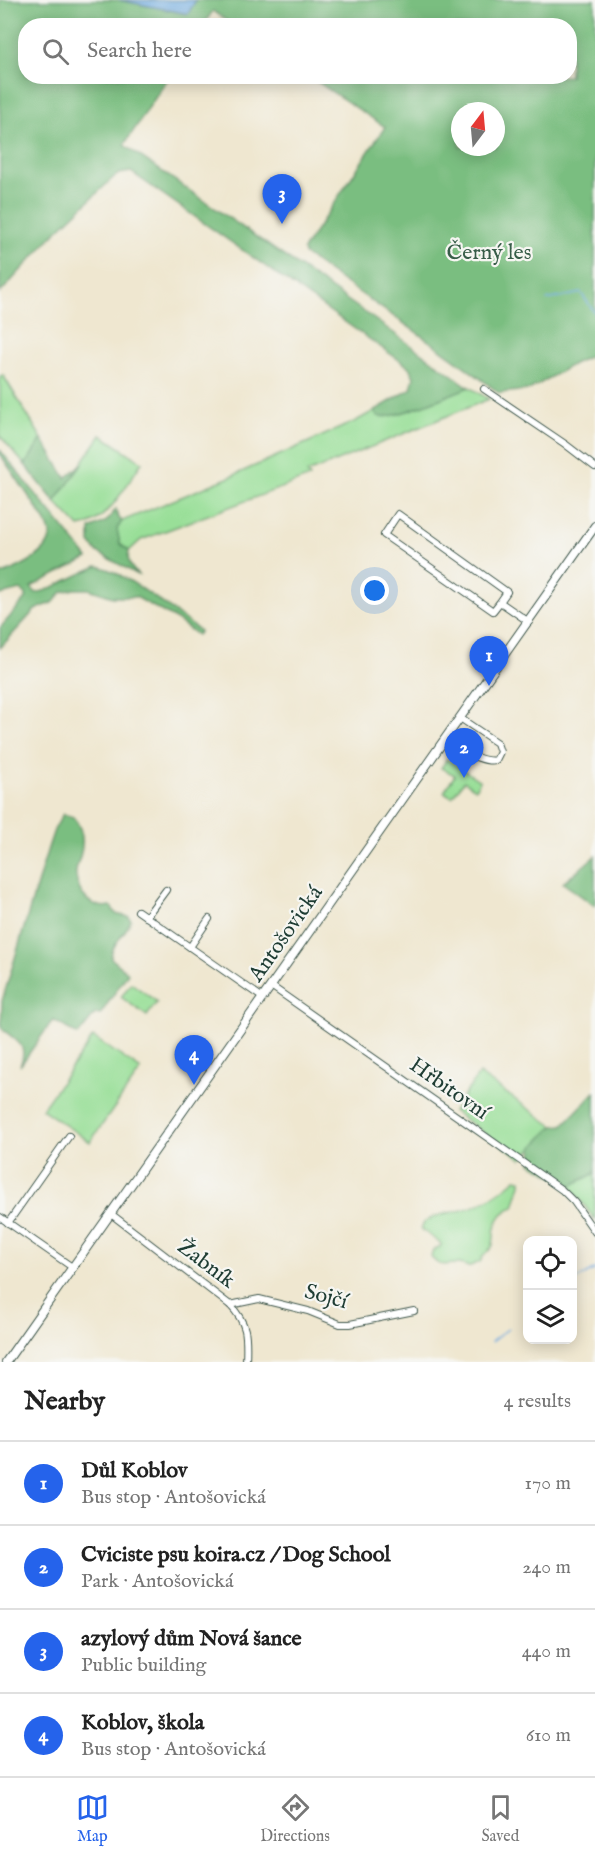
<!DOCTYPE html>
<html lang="en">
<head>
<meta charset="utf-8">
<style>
	:root { --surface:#fff; --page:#f6f6f6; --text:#222; --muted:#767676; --line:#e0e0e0; --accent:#2563eb }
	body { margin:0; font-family:"IM FELL English",serif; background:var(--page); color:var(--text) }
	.controls { position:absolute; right:18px; bottom:18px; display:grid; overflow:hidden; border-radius:12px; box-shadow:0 3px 15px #0003 }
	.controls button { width:54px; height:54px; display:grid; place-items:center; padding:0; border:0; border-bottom:2px solid var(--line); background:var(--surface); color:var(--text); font:30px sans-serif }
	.compass { position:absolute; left:451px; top:102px; width:54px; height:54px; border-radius:50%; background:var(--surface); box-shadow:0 3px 15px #0003; rotate:16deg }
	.you { position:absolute; left:375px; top:591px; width:21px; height:21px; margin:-15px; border:4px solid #fff; border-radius:50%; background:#1a73e8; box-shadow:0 0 0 9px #1a73e833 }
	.badge { display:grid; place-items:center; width:39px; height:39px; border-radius:50%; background:var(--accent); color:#fff; font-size:20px; font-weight:700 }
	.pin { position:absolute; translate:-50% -50px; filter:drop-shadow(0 2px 3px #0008) }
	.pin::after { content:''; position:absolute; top:32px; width:21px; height:18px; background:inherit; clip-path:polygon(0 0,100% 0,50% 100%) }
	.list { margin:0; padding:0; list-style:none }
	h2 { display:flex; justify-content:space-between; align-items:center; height:78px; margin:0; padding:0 24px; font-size:26px }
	h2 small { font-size:20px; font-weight:400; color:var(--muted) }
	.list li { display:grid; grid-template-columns:39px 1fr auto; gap:18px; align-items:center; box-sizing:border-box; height:84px; padding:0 24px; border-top:2px solid var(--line) }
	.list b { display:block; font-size:22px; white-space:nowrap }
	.list p { margin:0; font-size:20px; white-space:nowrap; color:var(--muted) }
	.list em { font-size:20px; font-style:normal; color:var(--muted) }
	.icon { flex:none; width:33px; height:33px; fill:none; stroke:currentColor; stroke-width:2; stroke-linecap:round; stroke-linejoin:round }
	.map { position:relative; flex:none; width:595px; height:1362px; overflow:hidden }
	.search { position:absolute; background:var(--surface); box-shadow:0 3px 15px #0003; left:18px; right:18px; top:18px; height:66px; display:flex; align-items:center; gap:15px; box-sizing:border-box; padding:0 21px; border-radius:24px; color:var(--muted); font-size:22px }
	.sheet { height:414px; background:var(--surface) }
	nav { display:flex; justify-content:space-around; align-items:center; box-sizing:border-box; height:84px; border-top:2px solid var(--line); background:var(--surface); font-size:16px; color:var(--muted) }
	nav a { display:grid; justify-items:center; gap:3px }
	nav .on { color:var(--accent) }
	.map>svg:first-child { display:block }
</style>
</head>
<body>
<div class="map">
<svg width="595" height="1362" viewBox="0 0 595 1362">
	<rect width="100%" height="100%" fill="#f6f6f2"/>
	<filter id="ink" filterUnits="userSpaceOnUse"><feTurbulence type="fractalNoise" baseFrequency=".0167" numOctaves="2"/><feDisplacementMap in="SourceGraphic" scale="12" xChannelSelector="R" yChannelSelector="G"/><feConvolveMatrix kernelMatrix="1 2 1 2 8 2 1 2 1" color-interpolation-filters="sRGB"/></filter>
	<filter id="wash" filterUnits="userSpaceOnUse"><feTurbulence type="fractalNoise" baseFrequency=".008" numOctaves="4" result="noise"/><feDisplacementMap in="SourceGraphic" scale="24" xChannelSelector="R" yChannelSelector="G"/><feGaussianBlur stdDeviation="1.35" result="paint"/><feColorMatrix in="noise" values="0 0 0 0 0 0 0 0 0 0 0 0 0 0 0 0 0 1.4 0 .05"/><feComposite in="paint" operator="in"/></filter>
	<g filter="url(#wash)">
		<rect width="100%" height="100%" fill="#efe7d0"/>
		<g fill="#99df98" stroke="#5c8e66" stroke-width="1.5">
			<path d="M3,375L42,439L25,465L0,436V376Z"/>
			<path d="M469,387L489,399L307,473L310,477L141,540L129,551L120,544L116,529L122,521L230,477L356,421L374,411L377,415H389Z"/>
			<path d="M101,435L142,462C127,484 107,524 79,527L55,502Z"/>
			<path d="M447,759L480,781L475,789L464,781L452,797L444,792L455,775L441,768Z"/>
			<path d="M131,983L157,1002L147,1016L121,997Z"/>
			<path d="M93,1037L141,1070L90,1142L42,1109Z"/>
			<path d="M479,1074L553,1126L522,1159L453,1111Z"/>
			<path d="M595,1173V1220L570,1186Z"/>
			<path d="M516,1179L521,1180V1184L514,1207C502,1211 497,1219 494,1232C494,1237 494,1243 492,1247C487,1253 483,1254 480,1262L468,1267C455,1258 443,1273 431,1257L433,1250L441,1246V1244L421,1229L424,1222C438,1214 444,1214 459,1211C481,1206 500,1193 516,1179Z"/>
		</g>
		<g fill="#7abe80" stroke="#4c7e5a" stroke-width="1.5" fill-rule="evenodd">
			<path d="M0,0H119L187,14L196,0H595V354L573,364L529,390L499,393C437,343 369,301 304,254L303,250L385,127L310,77L570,76V26H234L213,11L203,25L26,26V76L169,77L124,145L363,311L469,387C451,394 398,418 381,417C376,416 377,415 374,411L411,389L414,377L409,367L131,172L119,174L114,177L57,231L0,293ZM460,111H496V147H460Z"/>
			<path d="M42,439L66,478L83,463L55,502L25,465Z"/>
			<path d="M0,450L88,558L31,587L36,593L47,590L97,566C123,570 176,614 200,631L197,635L177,620L136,597H113L89,589H74L62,592L54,602L35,610L0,648V628L26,598V594L21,590L0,595V575C16,569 46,557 50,538C51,531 48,526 45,520L0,454Z"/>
			<path d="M116,509L118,517L122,521L117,529L120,544L129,551C126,563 132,569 140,576L97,552L90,543V529L107,521Z"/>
			<path d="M63,814L73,817C83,828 84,843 80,857C78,863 75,869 76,876C78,895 92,910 111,906L116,914L129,917L131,920C126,934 111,944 111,958L128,973L100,1015L95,1014L78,1035L53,1020L20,1066C29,1044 16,1041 1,1028L2,1001L48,848L54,830Z"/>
			<path d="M595,856V906L563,883Z"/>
			<path d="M595,1092V1173L570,1186L531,1163L533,1147L553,1126L563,1125Z"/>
		</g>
		<path fill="#70abe1" stroke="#48748a" stroke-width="1.5" d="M119,0H196L188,14Z"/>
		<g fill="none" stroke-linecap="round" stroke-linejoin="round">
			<g stroke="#70abe1" stroke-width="1.5">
				<path d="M547,300L581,293L595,313"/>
				<path d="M572,1282L595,1269"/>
				<path d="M491,1342L509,1328"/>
			</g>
		</g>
	</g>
	<g filter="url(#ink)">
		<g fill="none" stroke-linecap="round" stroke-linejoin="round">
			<defs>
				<g id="minor">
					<path d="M484,389L565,444L595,467"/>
					<path d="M500,602L493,611L384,535L398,514L507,592L500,602L529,622"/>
					<path d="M444,742C457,747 483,764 496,760L500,752L497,743L460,718"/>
					<path d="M138,911L263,998"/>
					<path d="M146,917L166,890"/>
					<path d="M190,947L209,919"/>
					<path d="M271,986L562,1190L574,1202L595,1232"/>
					<path d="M111,1214L230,1305C248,1324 247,1336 246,1362"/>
					<path d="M0,1217L72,1267"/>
					<path d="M8,1223L69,1136"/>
					<path d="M230,1305L259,1299L308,1311L340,1324H350L414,1311"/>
				</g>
				<path id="tertiary" d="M6,1362L595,526"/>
			</defs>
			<use href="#minor" stroke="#3e564b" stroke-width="8"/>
			<use href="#tertiary" stroke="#3e564b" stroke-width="10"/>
			<use href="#minor" stroke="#fff" stroke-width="6"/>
			<use href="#tertiary" stroke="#fff" stroke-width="8"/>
		</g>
	</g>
	<g text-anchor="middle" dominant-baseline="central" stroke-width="4.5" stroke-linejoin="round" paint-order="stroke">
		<g font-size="22" fill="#375d48" stroke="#f6f6f2">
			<text x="489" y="253">Černý les</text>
		</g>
		<g font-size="22" fill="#1f3d34" stroke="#f6f6f2">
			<text transform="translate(286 934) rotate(-55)">Antošovická</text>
			<text transform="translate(449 1089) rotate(35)">Hřbitovní</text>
			<text transform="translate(206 1264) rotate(37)">Žabník</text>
			<text transform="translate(326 1297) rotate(15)">Sojčí</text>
		</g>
	</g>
</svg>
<div class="controls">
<button><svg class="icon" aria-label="locate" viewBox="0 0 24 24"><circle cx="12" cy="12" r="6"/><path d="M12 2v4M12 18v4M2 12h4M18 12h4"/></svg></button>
<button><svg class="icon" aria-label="layers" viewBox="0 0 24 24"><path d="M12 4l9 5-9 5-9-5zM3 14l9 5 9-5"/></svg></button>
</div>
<svg class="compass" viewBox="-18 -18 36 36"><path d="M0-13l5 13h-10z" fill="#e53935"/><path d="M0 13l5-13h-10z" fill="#767676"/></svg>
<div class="you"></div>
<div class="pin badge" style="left:489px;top:686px">1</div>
<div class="pin badge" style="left:464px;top:778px">2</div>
<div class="pin badge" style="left:282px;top:224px">3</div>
<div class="pin badge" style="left:194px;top:1085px">4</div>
<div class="search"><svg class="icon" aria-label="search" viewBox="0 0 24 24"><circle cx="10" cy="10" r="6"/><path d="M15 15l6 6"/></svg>Search here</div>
</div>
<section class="sheet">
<h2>Nearby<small>4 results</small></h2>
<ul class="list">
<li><span class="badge">1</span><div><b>Důl Koblov</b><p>Bus stop · Antošovická</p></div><em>170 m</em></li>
<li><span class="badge">2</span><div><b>Cviciste psu koira.cz / Dog School</b><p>Park · Antošovická</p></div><em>240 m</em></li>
<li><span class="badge">3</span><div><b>azylový dům Nová šance</b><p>Public building</p></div><em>440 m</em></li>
<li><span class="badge">4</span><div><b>Koblov, škola</b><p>Bus stop · Antošovická</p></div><em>610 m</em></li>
</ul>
</section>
<nav>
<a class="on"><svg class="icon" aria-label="map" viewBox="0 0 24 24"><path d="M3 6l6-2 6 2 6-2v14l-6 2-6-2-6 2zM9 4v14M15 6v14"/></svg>Map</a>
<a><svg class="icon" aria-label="directions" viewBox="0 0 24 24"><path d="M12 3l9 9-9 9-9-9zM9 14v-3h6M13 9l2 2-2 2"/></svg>Directions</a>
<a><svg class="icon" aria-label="saved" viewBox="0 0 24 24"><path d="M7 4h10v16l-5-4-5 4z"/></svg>Saved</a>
</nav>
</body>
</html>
